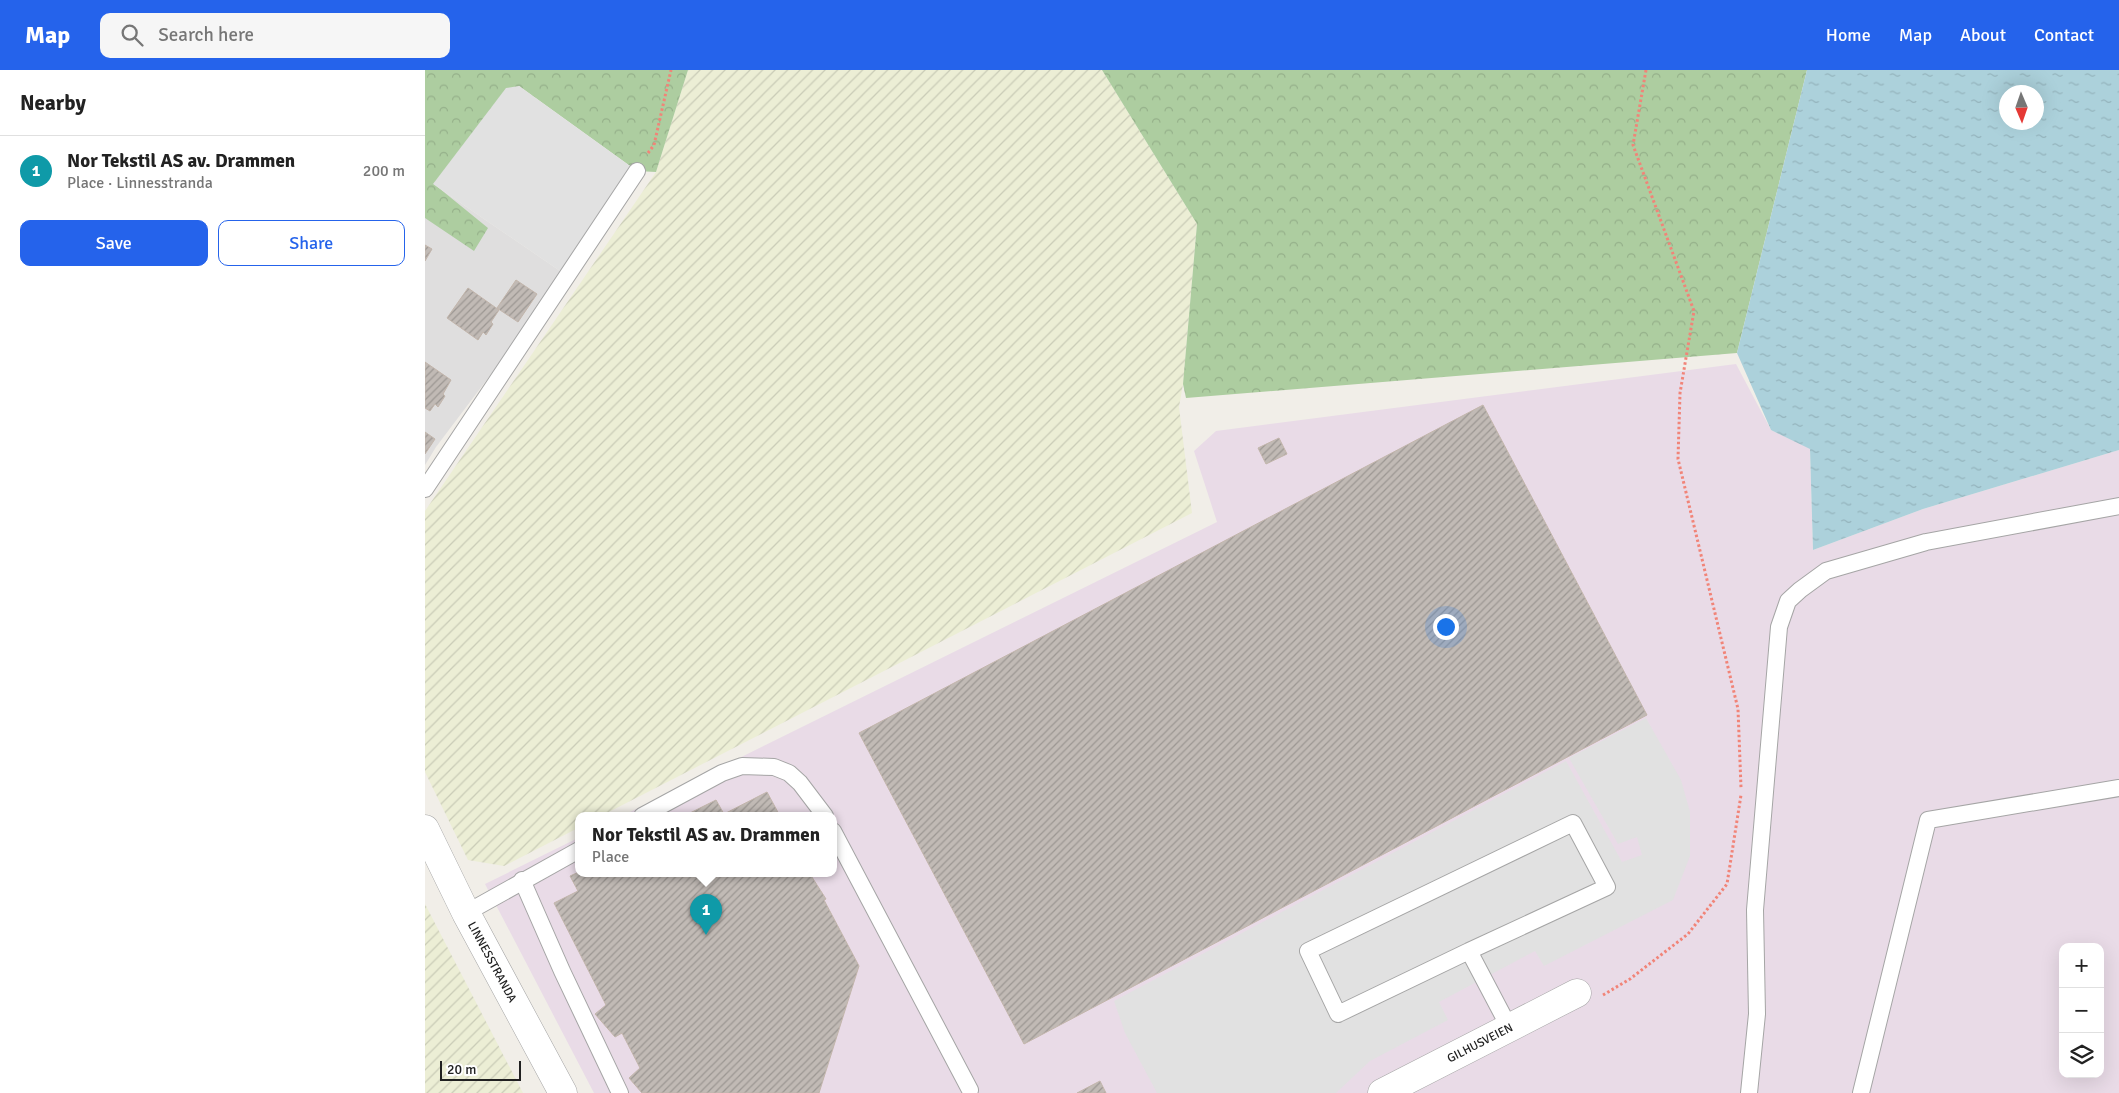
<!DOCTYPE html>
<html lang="en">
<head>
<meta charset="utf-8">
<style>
	:root { --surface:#fff; --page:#f6f6f6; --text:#222; --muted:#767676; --line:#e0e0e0; --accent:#2563eb }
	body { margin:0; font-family:Signika,sans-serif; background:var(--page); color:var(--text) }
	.controls { position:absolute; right:15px; bottom:15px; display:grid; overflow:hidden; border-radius:10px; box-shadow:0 5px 20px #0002 }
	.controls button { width:45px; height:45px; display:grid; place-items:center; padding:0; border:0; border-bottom:1px solid var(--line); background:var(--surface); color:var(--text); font:25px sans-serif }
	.compass { position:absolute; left:1574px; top:15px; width:45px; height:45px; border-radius:50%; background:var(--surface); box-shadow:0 5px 20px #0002; rotate:178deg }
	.scale { position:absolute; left:15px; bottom:12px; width:81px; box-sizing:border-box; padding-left:5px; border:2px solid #212121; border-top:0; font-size:14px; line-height:18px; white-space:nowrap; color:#212121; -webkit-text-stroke:4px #fff; paint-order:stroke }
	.you { position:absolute; left:1020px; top:556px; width:18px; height:18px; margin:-12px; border:4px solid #fff; border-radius:50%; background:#1a73e8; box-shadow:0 0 0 8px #1a73e833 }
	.badge { display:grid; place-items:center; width:32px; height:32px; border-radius:50%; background:var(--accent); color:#fff; font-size:16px; font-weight:700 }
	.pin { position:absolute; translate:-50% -41px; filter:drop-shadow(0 1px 2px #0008) }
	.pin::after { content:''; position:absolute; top:26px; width:18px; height:15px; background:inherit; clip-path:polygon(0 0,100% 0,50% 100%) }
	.popup { position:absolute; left:150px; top:742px; width:262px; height:65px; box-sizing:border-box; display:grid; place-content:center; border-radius:10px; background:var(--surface); filter:drop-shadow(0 1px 4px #0005); font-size:16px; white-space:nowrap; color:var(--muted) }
	.popup b { font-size:19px; color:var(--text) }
	.popup::after { content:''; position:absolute; left:50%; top:100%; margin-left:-10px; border:10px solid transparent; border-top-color:var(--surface) }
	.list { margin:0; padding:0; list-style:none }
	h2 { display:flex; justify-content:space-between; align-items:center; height:65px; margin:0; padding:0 20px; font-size:21px }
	h2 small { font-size:16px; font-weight:400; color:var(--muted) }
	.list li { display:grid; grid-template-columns:32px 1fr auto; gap:15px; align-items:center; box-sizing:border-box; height:70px; padding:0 20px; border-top:1px solid var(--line) }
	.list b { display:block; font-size:19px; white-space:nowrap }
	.list p { margin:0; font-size:16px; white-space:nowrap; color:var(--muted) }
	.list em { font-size:16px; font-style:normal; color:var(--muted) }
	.actions { display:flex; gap:10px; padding:15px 20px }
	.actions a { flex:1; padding:11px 0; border:1px solid var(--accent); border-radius:10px; text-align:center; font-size:18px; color:var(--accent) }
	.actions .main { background:var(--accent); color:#fff }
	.icon { flex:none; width:28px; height:28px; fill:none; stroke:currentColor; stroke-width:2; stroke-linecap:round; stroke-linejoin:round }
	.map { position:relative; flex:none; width:1694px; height:1023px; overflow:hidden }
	header { display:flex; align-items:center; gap:30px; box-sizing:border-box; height:70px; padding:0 25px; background:var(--accent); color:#fff }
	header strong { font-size:24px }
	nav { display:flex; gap:28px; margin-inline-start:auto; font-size:18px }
	.search { width:350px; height:45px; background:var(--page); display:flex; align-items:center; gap:12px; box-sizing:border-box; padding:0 18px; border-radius:10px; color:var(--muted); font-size:19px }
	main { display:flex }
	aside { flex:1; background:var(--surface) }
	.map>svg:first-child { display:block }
</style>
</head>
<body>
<header>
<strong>Map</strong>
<div class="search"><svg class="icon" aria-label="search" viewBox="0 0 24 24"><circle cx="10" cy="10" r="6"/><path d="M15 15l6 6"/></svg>Search here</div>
<nav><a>Home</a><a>Map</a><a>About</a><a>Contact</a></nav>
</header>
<main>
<aside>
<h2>Nearby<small></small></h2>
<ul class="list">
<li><span class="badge" style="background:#0f9aa8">1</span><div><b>Nor Tekstil AS av. Drammen</b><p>Place · Linnesstranda</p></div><em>200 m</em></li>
</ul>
<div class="actions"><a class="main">Save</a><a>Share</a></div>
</aside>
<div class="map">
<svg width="1694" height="1023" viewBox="0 0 1694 1023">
	<defs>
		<pattern id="farmland-furrows" width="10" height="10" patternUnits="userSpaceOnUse" patternTransform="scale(1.25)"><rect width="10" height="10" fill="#eceed5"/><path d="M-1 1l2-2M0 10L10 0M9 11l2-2" fill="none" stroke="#caccb7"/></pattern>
		<pattern id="forest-crowns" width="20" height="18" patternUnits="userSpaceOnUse" patternTransform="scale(1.25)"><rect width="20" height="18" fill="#adcda0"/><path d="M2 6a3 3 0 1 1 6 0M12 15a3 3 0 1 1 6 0" fill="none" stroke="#95b08a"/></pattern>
		<pattern id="water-ripples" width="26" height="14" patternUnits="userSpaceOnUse" patternTransform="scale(1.25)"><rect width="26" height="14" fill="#acd1db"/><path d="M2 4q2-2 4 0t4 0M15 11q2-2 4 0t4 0" fill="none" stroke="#94b3bc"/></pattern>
		<pattern id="building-hatch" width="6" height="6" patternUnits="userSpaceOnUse" patternTransform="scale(1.25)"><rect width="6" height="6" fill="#c1bab5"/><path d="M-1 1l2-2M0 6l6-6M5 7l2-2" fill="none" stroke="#9c9793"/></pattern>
	</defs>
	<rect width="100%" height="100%" fill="#f1eee8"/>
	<path fill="#dfdede" d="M8,114L141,205L11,377L0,395V115Z"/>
	<path fill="#e9dbe7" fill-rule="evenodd" d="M1311,294L1346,360L1385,378L1388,480L1498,439L1694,380V1023H169L60,814L153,768L154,804H408V746H197L792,452L769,381L791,361ZM1638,877H1675V1004H1638Z"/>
	<g fill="url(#farmland-furrows)">
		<path d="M263,0H677L772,154L758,314L754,337L767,443L176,746H154L153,758L79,796L43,790L0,702V441L231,102Z"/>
		<path d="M0,834L98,1023H0Z"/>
	</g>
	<g fill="url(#forest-crowns)">
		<path d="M0,0H263L231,102L212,101L94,16L9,114L63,158L49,181L0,148Z"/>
		<path d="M677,0H1382L1312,283L761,328L758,314L772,154Z"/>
	</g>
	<g fill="#e1e1e1">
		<path d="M94,16L212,101L141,205L8,114L81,18Z"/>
		<path d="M1221,648L1256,710L1265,742V786L1248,830L1119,896L1110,881L1014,932L1023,950L945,991L911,1023H732L700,963L689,931L1141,691L1197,792L1217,785L1212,767L1193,774L1144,688Z"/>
	</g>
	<path fill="url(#water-ripples)" fill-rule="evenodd" d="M1382,0H1694V380L1498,439L1388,480L1385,379L1346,360L1312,283ZM1582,22H1612V52H1582Z"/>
	<g fill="url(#building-hatch)" stroke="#c2b5ab">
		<path d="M0,175L7,179L0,191Z"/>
		<path d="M91,210L112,224L93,252L72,238Z"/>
		<path d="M43,218L74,240L66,252L68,254L61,265L58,262L53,270L22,248Z"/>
		<path d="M0,292L26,310L18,324L20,326L13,337L10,334L5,341L0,338Z"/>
		<path d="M1058,335L1222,645L599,974L434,663Z"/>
		<path d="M0,362L10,369L0,384Z"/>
		<path d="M854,368L862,384L841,394L833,378Z"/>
		<path d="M342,722L355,746H259L291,730L299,744Z"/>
		<path d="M154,802V804H385L401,829L399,830L434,896L394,1023H217L204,1008L215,998L197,963L190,967L170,944L181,935L129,833L153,821L145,806Z"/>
		<path d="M675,1011L681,1023H652Z"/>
	</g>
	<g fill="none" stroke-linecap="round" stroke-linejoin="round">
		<defs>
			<g id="service">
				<path d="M0,419L212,101"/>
				<path d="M217,746L297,703L317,696L349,697L364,703L375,713L400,746"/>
				<path d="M408,761L545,1020"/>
				<path d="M97,810L137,901L195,1023"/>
				<path d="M41,843L154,780"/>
				<path d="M1044,881L1182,817L1148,753L883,881L913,944L1044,881L1084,957"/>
				<path d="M1324,1023L1332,944L1330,840L1354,557L1363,531L1375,520L1401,501L1501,472L1694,436"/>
				<path d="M1436,1023L1503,750L1694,718"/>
			</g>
			<g id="minor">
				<path id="s1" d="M957,1023L1152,923"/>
			</g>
			<g id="tertiary">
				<path id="s2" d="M0,759L41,843L138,1023"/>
			</g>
		</defs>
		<use href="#service" stroke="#a5a5a5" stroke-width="18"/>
		<use href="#minor" stroke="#a5a5a5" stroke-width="29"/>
		<use href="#tertiary" stroke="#a5a5a5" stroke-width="29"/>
		<g stroke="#f18478" stroke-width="3" stroke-dasharray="2.5 2.5" stroke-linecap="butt">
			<path d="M1221,0L1208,75L1269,241L1255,323L1253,389L1313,639L1316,718"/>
			<path d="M223,83L229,75L246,0"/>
			<path d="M1178,925L1205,909L1263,864L1302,814L1316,725"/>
		</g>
		<use href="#service" stroke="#fff" stroke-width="16"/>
		<use href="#minor" stroke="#fff" stroke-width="28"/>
		<use href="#tertiary" stroke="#fff" stroke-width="28"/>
	</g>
	<g text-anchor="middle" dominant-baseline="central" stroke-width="5" stroke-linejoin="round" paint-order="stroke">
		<g font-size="12" fill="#212121" stroke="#fff">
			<text stroke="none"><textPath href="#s2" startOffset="149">LINNESSTRANDA</textPath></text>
			<text stroke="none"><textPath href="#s1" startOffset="110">GILHUSVEIEN</textPath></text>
		</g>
	</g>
</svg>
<div class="controls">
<button>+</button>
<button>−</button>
<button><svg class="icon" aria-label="layers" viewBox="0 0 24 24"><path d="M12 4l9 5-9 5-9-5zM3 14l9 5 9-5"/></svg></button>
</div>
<svg class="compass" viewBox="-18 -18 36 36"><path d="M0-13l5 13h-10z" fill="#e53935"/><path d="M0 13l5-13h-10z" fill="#767676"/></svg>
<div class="scale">20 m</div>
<div class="you"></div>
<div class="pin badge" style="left:281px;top:865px;background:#0f9aa8">1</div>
<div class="popup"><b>Nor Tekstil AS av. Drammen</b>Place</div>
</div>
</main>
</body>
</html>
